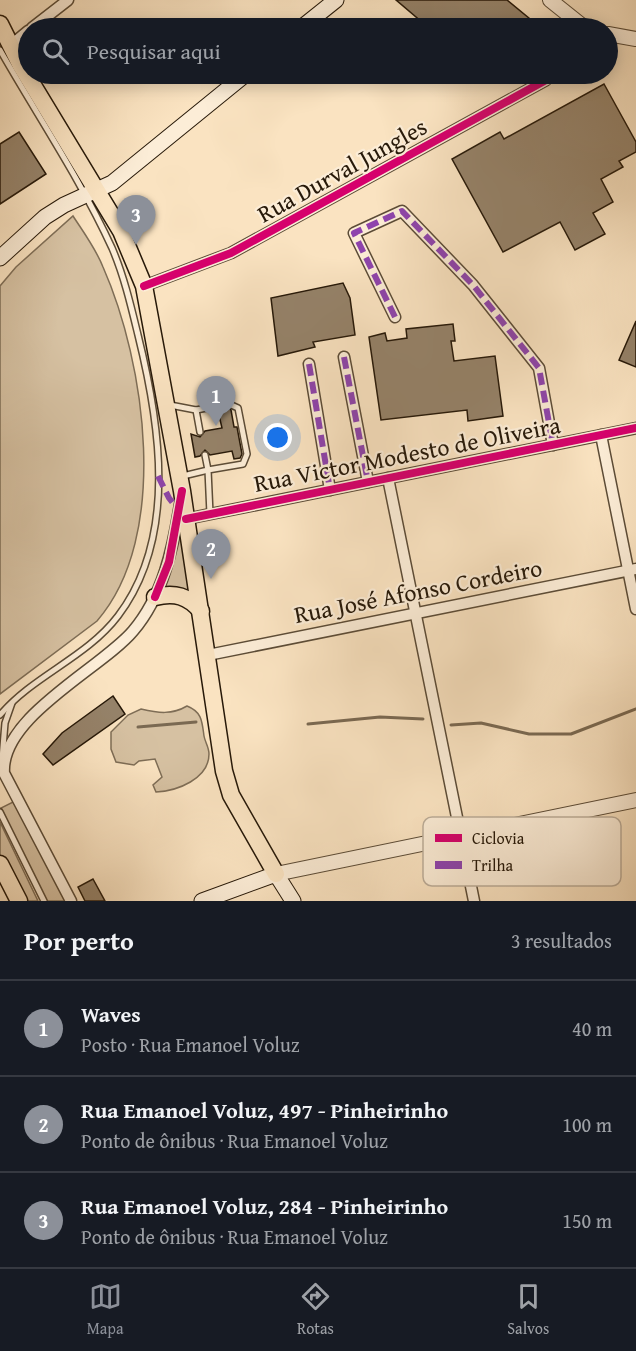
<!DOCTYPE html>
<html lang="pt">
<head>
<meta charset="utf-8">
<style>
	:root { --surface:#171b24; --page:#242831; --text:#f1f3f6; --muted:#9ea1a6; --line:#363941; --accent:#8c9099 }
	body { margin:0; font-family:"Gentium Book Plus",serif; background:var(--page); color:var(--text) }
	.you { position:absolute; left:278px; top:438px; width:21px; height:21px; margin:-15px; border:4px solid #fff; border-radius:50%; background:#1a73e8; box-shadow:0 0 0 9px #1a73e833 }
	.badge { display:grid; place-items:center; width:39px; height:39px; border-radius:50%; background:var(--accent); color:#fff; font-size:20px; font-weight:700 }
	.pin { position:absolute; translate:-50% -50px; filter:drop-shadow(0 2px 3px #0008) }
	.pin::after { content:''; position:absolute; top:32px; width:21px; height:18px; background:inherit; clip-path:polygon(0 0,100% 0,50% 100%) }
	.list { margin:0; padding:0; list-style:none }
	h2 { display:flex; justify-content:space-between; align-items:center; height:78px; margin:0; padding:0 24px; font-size:26px }
	h2 small { font-size:20px; font-weight:400; color:var(--muted) }
	.list li { display:grid; grid-template-columns:39px 1fr auto; gap:18px; align-items:center; box-sizing:border-box; height:96px; padding:0 24px; border-top:2px solid var(--line) }
	.list b { display:block; font-size:22px; white-space:nowrap }
	.list p { margin:0; font-size:20px; white-space:nowrap; color:var(--muted) }
	.list em { font-size:20px; font-style:normal; color:var(--muted) }
	.icon { flex:none; width:33px; height:33px; fill:none; stroke:currentColor; stroke-width:2; stroke-linecap:round; stroke-linejoin:round }
	.map { position:relative; flex:none; width:636px; height:901px; overflow:hidden }
	.search { position:absolute; background:var(--surface); box-shadow:0 3px 15px #0003; left:18px; right:18px; top:18px; height:66px; display:flex; align-items:center; gap:15px; box-sizing:border-box; padding:0 21px; border-radius:33px; color:var(--muted); font-size:22px }
	.sheet { height:366px; background:var(--surface) }
	nav { display:flex; justify-content:space-around; align-items:center; box-sizing:border-box; height:84px; border-top:2px solid var(--line); background:var(--surface); font-size:16px; color:var(--muted) }
	nav a { display:grid; justify-items:center; gap:3px }
	nav .on { color:var(--accent) }
	.map>svg:first-child { display:block }
</style>
</head>
<body>
<div class="map">
<svg width="636" height="901" viewBox="0 0 636 901">
	<rect width="100%" height="100%" fill="#fae3c1"/>
	<filter id="stains"><feTurbulence type="fractalNoise" baseFrequency=".00333" numOctaves="4"/><feColorMatrix values="0 0 0 0 .2 0 0 0 0 .09 0 0 0 0 .02 0 0 0 .5 -.17"/></filter>
	<radialGradient id="worn" r=".72"><stop offset=".6" stop-color="#630" stop-opacity="0"/><stop offset="1" stop-color="#630" stop-opacity=".3"/></radialGradient>
	<g fill="#d6c1a2" stroke="#7e6d56" stroke-width="1.5">
		<path d="M73,216C84,233 96,249 103,267C145,362 171,536 97,621L0,694V286L16,267Z"/>
		<path d="M179,532H185L197,601L162,591Z"/>
		<path d="M187,706C202,712 202,721 204,736C205,742 209,747 209,754C209,779 177,791 156,792L153,785L162,777L155,759L139,761L134,765L116,762L111,749V732L128,715L141,709C158,713 172,715 187,706Z"/>
		<path d="M19,799L68,901H46L1,808Z"/>
		<path d="M0,822L38,901H23L0,857Z"/>
	</g>
	<g fill="none" stroke-linecap="round" stroke-linejoin="round">
		<g stroke="#7a6952" stroke-width="3">
			<path d="M308,724L380,717L423,719"/>
			<path d="M451,725L481,723L529,734H571L636,709"/>
			<path d="M138,727L196,722"/>
		</g>
	</g>
	<g fill="#958269" stroke="#271909" stroke-width="1.5">
		<path d="M396,0H507L541,28H429Z"/>
		<path d="M604,84L636,142V152L619,161L623,167L601,179L613,202L593,213L605,234L575,250L560,222L503,252L452,159L500,132L504,139Z"/>
		<path d="M19,132L46,174L0,204V144Z"/>
		<path d="M343,283L350,298L355,335L313,342L315,347L278,356L271,298Z"/>
		<path d="M636,321V367L619,360Z"/>
		<path d="M453,324L455,341H451L454,361L495,356L503,416L468,421L467,410L381,420L369,337L385,333L387,341L407,338L406,329Z"/>
		<path d="M227,393L228,399L224,405L231,410L234,427H237L242,454L240,458L234,459L232,451L210,455L205,450L200,456L195,457L191,434L200,437L205,431L222,428L218,411L222,405L216,401L215,396Z"/>
		<path d="M113,696L125,714L53,765L43,754L62,733Z"/>
		<path d="M93,879L105,901H85L78,887Z"/>
	</g>
	<g fill="none" stroke-linecap="round" stroke-linejoin="round">
		<defs>
			<g id="service">
				<path d="M0,50C37,115 81,180 112,248C124,276 131,306 138,335C160,424 178,537 118,616C86,658 34,675 0,715"/>
				<path d="M170,405L196,410L200,432"/>
				<path d="M196,410L217,406"/>
				<path d="M183,476L208,470L205,455"/>
				<path d="M210,514L208,470L243,464L247,454L238,408L229,404"/>
				<path d="M2,759L5,723L12,703"/>
				<path d="M0,812L44,901"/>
			</g>
			<g id="minor">
				<path d="M32,28L68,0"/>
				<path d="M11,45L28,31"/>
				<path d="M144,286L231,253L546,80L552,74"/>
				<path d="M395,317L354,233L402,211L473,285L539,368L553,445"/>
				<path d="M344,357L368,482"/>
				<path d="M309,364L330,490"/>
				<path d="M601,435L636,609"/>
				<path d="M388,478L474,901"/>
				<path d="M186,519L636,428"/>
				<path d="M208,655L636,569"/>
				<path d="M71,901L4,773C0,717 102,668 133,631C163,596 173,548 180,504"/>
			</g>
			<g id="tertiary">
				<path d="M550,0L585,28"/>
				<path d="M608,34L636,39"/>
				<path d="M276,874L636,800"/>
			</g>
			<g id="secondary">
				<path d="M301,28L336,0"/>
				<path d="M0,258L45,217L64,205L112,183L246,74"/>
				<path d="M202,901L276,874L293,901"/>
			</g>
			<g id="primary">
				<path d="M0,24L20,64L121,231L144,286L182,491L224,771L231,795L276,874"/>
				<path d="M155,597C175,592 188,596 201,611"/>
				<path d="M0,864L19,901"/>
			</g>
		</defs>
		<use href="#service" stroke="#5c4c37" stroke-width="8"/>
		<use href="#minor" stroke="#5c4c37" stroke-width="13"/>
		<use href="#tertiary" stroke="#5c4c37" stroke-width="16"/>
		<use href="#secondary" stroke="#271909" stroke-width="17"/>
		<use href="#primary" stroke="#271909" stroke-width="19"/>
		<use href="#service" stroke="#fcedd7" stroke-width="5"/>
		<use href="#minor" stroke="#fcedd7" stroke-width="10"/>
		<use href="#tertiary" stroke="#fcedd7" stroke-width="14"/>
		<use href="#secondary" stroke="#fcedd7" stroke-width="15"/>
		<use href="#primary" stroke="#fae3c1" stroke-width="16"/>
		<g stroke="#8e44ad" stroke-width="6" stroke-dasharray="12 6" stroke-linecap="butt">
			<path d="M395,317L354,233L402,211L473,285L539,368L553,445"/>
			<path d="M344,357L368,482"/>
			<path d="M309,364L330,490"/>
			<path d="M158,476L169,498L180,512"/>
		</g>
		<defs>
			<g id="cycleway">
				<path d="M144,286L231,253L546,80L552,74"/>
				<path d="M186,519L636,428"/>
				<path d="M155,597L169,562L182,491"/>
			</g>
		</defs>
		<use href="#cycleway" stroke="#fcedd7" stroke-width="11"/>
		<use href="#cycleway" stroke="#d6006c" stroke-width="8"/>
	</g>
	<g text-anchor="middle" dominant-baseline="central" stroke-width="4.5" stroke-linejoin="round" paint-order="stroke">
		<g font-size="24" fill="#271909" stroke="#fcedd7">
			<text transform="translate(342 170) rotate(-29)">Rua Durval Jungles</text>
			<text transform="translate(407 454) rotate(-11)">Rua Victor Modesto de Oliveira</text>
			<text transform="translate(418 591) rotate(-11)">Rua José Afonso Cordeiro</text>
		</g>
	</g>
	<rect x="423" y="817" width="198" height="69" rx="9" fill="#fcedd7" stroke="#bcad99" stroke-width="1.5"/>
	<rect x="435" y="834" width="27" height="8" fill="#d6006c"/>
	<rect x="435" y="861" width="27" height="8" fill="#8e44ad"/>
	<g font-size="16" fill="#271909">
		<text x="472" y="844">Ciclovia</text>
		<text x="472" y="871">Trilha</text>
	</g>
	<rect width="100%" height="100%" filter="url(#stains)"/>
	<rect width="100%" height="100%" fill="url(#worn)"/>
</svg>
<div class="you"></div>
<div class="pin badge" style="left:216px;top:426px">1</div>
<div class="pin badge" style="left:211px;top:579px">2</div>
<div class="pin badge" style="left:136px;top:245px">3</div>
<div class="search"><svg class="icon" aria-label="search" viewBox="0 0 24 24"><circle cx="10" cy="10" r="6"/><path d="M15 15l6 6"/></svg>Pesquisar aqui</div>
</div>
<section class="sheet">
<h2>Por perto<small>3 resultados</small></h2>
<ul class="list">
<li><span class="badge">1</span><div><b>Waves</b><p>Posto · Rua Emanoel Voluz</p></div><em>40 m</em></li>
<li><span class="badge">2</span><div><b>Rua Emanoel Voluz, 497 - Pinheirinho</b><p>Ponto de ônibus · Rua Emanoel Voluz</p></div><em>100 m</em></li>
<li><span class="badge">3</span><div><b>Rua Emanoel Voluz, 284 - Pinheirinho</b><p>Ponto de ônibus · Rua Emanoel Voluz</p></div><em>150 m</em></li>
</ul>
</section>
<nav>
<a class="on"><svg class="icon" aria-label="map" viewBox="0 0 24 24"><path d="M3 6l6-2 6 2 6-2v14l-6 2-6-2-6 2zM9 4v14M15 6v14"/></svg>Mapa</a>
<a><svg class="icon" aria-label="directions" viewBox="0 0 24 24"><path d="M12 3l9 9-9 9-9-9zM9 14v-3h6M13 9l2 2-2 2"/></svg>Rotas</a>
<a><svg class="icon" aria-label="saved" viewBox="0 0 24 24"><path d="M7 4h10v16l-5-4-5 4z"/></svg>Salvos</a>
</nav>
</body>
</html>
